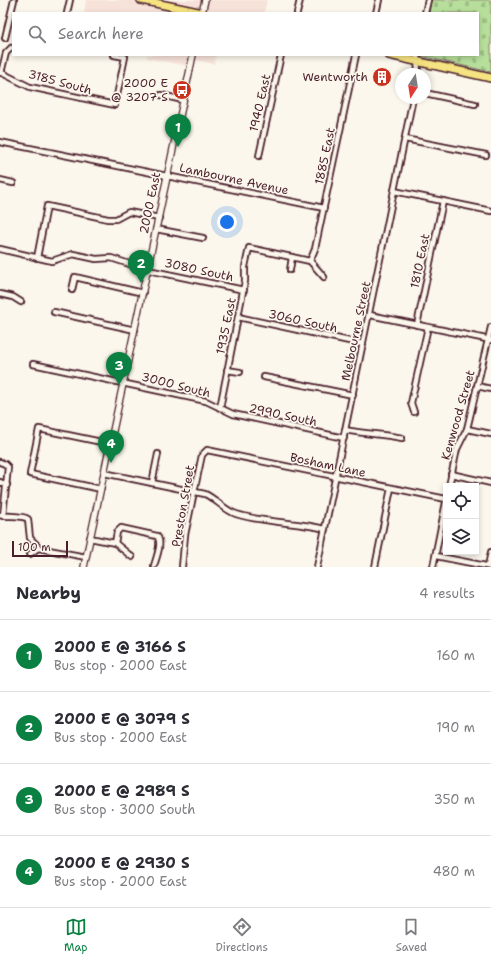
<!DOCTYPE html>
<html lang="en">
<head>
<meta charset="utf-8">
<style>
	:root { --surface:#fff; --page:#f2f2f3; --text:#2b2b33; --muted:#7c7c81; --line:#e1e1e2; --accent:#0b8043 }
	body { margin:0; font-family:"Shantell Sans",sans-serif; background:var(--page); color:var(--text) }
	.controls { position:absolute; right:12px; bottom:12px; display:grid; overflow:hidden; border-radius:0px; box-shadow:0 2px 6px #0003 }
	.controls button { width:36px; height:36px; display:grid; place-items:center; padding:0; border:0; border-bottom:1px solid var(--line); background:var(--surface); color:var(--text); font:20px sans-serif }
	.compass { position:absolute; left:395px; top:68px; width:36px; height:36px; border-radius:50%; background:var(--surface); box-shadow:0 2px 6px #0003; rotate:192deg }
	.scale { position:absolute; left:12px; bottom:10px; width:56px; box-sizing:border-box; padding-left:4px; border:2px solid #4a1f2b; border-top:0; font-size:11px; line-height:14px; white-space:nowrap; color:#4a1f2b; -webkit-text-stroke:3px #fbf7ec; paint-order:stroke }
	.you { position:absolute; left:227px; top:222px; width:14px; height:14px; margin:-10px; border:3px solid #fff; border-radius:50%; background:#1a73e8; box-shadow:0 0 0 6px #1a73e833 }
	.badge { display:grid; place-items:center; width:26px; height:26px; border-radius:50%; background:var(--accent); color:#fff; font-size:13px; font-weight:700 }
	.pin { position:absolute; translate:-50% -33px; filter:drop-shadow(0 1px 2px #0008) }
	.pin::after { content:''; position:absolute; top:21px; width:14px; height:12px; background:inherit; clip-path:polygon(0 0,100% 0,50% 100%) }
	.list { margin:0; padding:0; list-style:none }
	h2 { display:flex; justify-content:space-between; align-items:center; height:52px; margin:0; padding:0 16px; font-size:17px }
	h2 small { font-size:13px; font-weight:400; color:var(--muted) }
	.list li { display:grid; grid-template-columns:26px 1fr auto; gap:12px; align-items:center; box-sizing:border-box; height:72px; padding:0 16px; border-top:1px solid var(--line) }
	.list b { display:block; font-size:15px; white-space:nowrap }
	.list p { margin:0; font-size:13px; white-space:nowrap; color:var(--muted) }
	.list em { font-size:13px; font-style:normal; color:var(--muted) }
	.icon { flex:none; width:22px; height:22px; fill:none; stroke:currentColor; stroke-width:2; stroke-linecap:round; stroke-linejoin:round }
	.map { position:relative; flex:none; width:491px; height:567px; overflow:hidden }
	.search { position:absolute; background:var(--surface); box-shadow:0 2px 6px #0003; left:12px; right:12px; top:12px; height:44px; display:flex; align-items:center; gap:10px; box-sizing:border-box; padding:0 14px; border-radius:0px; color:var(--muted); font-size:15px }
	.sheet { height:340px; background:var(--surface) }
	nav { display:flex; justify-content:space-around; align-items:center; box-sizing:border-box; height:56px; border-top:1px solid var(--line); background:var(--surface); font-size:11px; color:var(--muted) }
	nav a { display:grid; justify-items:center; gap:2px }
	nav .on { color:var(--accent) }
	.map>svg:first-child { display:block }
</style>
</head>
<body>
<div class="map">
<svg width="491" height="567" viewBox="0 0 491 567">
	<defs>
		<pattern id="cemetery-stones" width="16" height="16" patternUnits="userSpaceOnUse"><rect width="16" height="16" fill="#b7df9b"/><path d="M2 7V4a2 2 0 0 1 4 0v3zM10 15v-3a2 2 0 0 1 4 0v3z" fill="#9fbf86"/></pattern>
	</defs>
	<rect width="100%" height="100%" fill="#fbf7ec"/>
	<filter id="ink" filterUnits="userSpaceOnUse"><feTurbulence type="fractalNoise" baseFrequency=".025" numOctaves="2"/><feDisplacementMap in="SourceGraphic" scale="8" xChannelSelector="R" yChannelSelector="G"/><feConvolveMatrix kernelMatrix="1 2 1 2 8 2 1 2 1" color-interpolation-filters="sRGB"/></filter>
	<g filter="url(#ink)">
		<g fill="#f7e2da">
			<path d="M86,0H267L264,13H84Z"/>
			<path d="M147,55H216L214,64L195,60L193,67L147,58Z"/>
		</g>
		<path fill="url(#cemetery-stones)" stroke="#807f63" d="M431,0H491V72L421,56L478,55V13H429Z"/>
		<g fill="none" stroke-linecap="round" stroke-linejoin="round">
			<defs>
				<g id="minor">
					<path d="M67,13L70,0"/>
					<path d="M297,13L300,0"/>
					<path d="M376,13L379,0"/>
					<path d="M425,13L428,0"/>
					<path d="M5,38L14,0"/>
					<path d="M417,55L418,74"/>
					<path d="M0,72L30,87L115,105L125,57L114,55"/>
					<path d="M1,73L6,53L11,48"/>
					<path d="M425,93L475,104"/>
					<path d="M161,95L183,100"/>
					<path d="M405,139L486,155"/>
					<path d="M0,142L324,208"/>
					<path d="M259,156L281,55"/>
					<path d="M0,180L13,183"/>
					<path d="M394,191L491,211"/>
					<path d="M156,229L203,238"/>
					<path d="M0,249L52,261L73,254L96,259L111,258L148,270L244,290"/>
					<path d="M37,258L47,206L108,219H116L129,212L159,218"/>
					<path d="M310,261L315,249L356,55"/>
					<path d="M290,270L292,257"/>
					<path d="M72,290L75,277L143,293"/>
					<path d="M0,294L13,297L21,302"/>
					<path d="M54,312L135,330"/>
					<path d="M370,315L491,340"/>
					<path d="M238,317L363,344"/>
					<path d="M417,325L443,201"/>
					<path d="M33,364L206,401L233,414L344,438"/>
					<path d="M227,370L240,372"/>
					<path d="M264,377L353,395"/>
					<path d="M477,386L491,389"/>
					<path d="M220,408L245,281V267L249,248L310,261L324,277"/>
					<path d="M414,412L411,403L428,327"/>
					<path d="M467,429L491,434"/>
					<path d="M345,430C365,434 383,434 402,438"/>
					<path d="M0,462L5,464L8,467L3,516"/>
					<path d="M104,473L205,494C216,499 224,510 236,514C265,523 296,522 325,529"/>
					<path d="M451,474L491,483"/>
					<path d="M0,482L7,485"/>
					<path d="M152,483L158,454"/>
					<path d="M449,486L457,449L467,429L491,327"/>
					<path d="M101,489L30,474L39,429L111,444"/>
					<path d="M0,515C8,517 22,515 28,519L30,538L37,545L38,548"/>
					<path d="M90,538L115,543L132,557"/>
					<path d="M115,543L117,532L121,528L157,536C163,543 156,558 154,566"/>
					<path d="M30,554L38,548L86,557"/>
					<path d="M436,556L491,567"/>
					<path d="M488,566L491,552"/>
					<path d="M182,567L185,535L193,497L202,455L207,450L446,499"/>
					<path d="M317,567L413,98"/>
					<path d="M375,567L391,488"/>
					<path d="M433,567L446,502"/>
				</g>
				<g id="tertiary">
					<path d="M202,13L205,0"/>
					<path d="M84,567L193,55"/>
				</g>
				<g id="primary">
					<path d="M141,0L203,13"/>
					<path d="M389,55L491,78"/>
				</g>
			</defs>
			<use href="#minor" stroke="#4a1f2b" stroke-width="8"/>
			<use href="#tertiary" stroke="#4a1f2b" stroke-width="8"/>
			<use href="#primary" stroke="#4a1f2b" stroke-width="10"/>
			<use href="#minor" stroke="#fbf7ec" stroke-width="4.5"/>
			<use href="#tertiary" stroke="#fbf7ec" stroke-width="5.5"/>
			<use href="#primary" stroke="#f6e381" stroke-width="7"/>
		</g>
	</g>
	<defs>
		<symbol id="building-disc" viewBox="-11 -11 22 22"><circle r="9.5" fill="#c8321e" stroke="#fbf7ec"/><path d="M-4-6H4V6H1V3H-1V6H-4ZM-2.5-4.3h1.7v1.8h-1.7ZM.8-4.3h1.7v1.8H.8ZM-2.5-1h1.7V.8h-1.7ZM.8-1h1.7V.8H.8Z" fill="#fff"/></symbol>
		<symbol id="bus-disc" viewBox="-11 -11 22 22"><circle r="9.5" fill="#c8321e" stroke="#fbf7ec"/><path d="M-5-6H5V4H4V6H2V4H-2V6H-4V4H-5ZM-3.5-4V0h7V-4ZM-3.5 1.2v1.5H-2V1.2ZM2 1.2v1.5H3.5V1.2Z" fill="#fff"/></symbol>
	</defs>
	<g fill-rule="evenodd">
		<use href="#building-disc" x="371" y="66" width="22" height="22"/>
		<use href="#bus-disc" x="171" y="79" width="22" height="22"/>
	</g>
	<g text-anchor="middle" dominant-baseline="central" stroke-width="3.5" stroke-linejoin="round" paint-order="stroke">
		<g font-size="12" fill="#4a1f2b" stroke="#fbf7ec" text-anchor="end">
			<text x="368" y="77">Wentworth</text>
			<text x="168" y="83">2000 E<tspan x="168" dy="14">@ 3207 S</tspan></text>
		</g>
		<g font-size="12" fill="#4a1f2b" stroke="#fbf7ec">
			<text transform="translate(60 82) rotate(15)">3185 South</text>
			<text transform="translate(260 103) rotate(-77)">1940 East</text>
			<text transform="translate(325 156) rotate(-78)">1885 East</text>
			<text transform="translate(234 179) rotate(12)">Lambourne Avenue</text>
			<text transform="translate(150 203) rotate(-78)">2000 East</text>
			<text transform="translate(420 261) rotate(-78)">1810 East</text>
			<text transform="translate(199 270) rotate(12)">3080 South</text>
			<text transform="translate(303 321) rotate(12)">3060 South</text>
			<text transform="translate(226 326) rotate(-78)">1935 East</text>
			<text transform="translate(356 331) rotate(-78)">Melbourne Street</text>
			<text transform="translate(176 385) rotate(14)">3000 South</text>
			<text transform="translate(283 415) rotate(12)">2990 South</text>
			<text transform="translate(458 415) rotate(-74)">Kenwood Street</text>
			<text transform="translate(328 465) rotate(12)">Bosham Lane</text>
			<text transform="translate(183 506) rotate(-80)">Preston Street</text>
		</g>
	</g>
</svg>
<div class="controls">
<button><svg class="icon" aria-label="locate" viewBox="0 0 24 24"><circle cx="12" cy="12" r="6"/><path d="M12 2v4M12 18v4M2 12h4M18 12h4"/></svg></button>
<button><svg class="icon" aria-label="layers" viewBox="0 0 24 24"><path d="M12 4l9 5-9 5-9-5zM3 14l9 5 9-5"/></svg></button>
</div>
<svg class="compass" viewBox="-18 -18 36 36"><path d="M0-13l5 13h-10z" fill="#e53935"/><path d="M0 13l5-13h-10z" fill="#7c7c81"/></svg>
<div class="scale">100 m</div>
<div class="you"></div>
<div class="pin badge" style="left:178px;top:147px">1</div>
<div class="pin badge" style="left:141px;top:283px">2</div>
<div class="pin badge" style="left:119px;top:385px">3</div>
<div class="pin badge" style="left:111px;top:463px">4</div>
<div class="search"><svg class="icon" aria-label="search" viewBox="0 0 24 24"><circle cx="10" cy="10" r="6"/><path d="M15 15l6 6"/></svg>Search here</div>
</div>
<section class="sheet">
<h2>Nearby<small>4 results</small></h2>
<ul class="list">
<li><span class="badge">1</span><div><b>2000 E @ 3166 S</b><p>Bus stop · 2000 East</p></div><em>160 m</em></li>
<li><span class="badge">2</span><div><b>2000 E @ 3079 S</b><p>Bus stop · 2000 East</p></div><em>190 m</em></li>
<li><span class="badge">3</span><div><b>2000 E @ 2989 S</b><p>Bus stop · 3000 South</p></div><em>350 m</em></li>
<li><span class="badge">4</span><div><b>2000 E @ 2930 S</b><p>Bus stop · 2000 East</p></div><em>480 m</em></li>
</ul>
</section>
<nav>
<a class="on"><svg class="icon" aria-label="map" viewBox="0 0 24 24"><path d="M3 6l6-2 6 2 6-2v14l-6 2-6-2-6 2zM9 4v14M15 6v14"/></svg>Map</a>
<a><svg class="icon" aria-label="directions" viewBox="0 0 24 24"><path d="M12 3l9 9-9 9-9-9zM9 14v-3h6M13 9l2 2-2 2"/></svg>Directions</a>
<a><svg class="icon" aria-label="saved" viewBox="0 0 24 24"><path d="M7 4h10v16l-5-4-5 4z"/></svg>Saved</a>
</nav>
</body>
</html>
